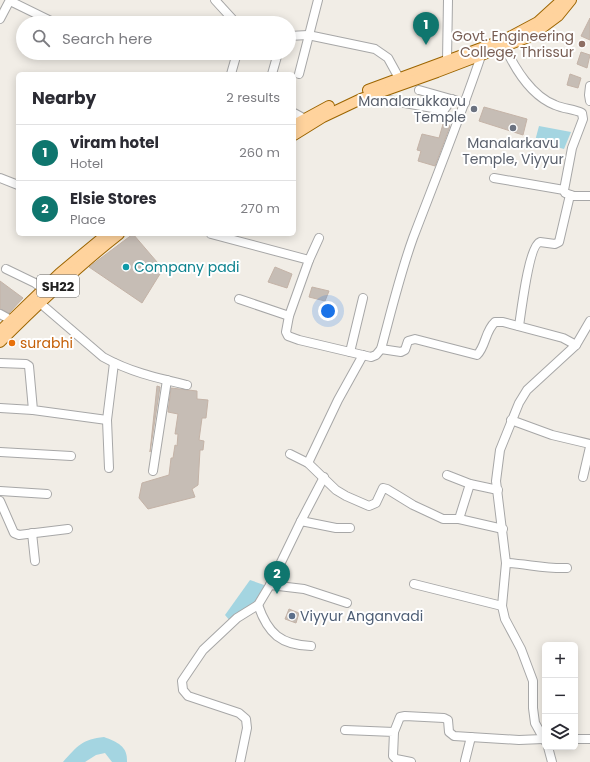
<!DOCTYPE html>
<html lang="en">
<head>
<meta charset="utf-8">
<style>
	:root { --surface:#fff; --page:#f7f7f7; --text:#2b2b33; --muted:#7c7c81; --line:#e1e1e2; --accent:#0f766e }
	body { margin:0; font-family:Poppins,sans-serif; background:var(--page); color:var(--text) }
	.controls { position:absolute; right:12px; bottom:12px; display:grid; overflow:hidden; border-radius:6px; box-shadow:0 2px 10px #0003 }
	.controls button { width:36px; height:36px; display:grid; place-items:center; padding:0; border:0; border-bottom:1px solid var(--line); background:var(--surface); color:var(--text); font:20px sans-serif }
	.you { position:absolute; left:328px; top:311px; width:14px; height:14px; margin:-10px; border:3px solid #fff; border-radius:50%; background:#1a73e8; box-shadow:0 0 0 6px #1a73e833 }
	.badge { display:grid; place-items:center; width:26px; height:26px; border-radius:50%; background:var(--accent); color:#fff; font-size:13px; font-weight:700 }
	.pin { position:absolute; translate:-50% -33px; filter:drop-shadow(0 1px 2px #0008) }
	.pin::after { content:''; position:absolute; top:21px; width:14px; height:12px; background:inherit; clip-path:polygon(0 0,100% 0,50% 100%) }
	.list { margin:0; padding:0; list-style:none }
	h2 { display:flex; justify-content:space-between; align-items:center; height:52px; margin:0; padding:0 16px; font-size:17px }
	h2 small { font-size:13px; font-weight:400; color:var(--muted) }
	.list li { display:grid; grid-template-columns:26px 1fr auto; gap:12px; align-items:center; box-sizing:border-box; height:56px; padding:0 16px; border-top:1px solid var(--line) }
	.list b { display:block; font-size:15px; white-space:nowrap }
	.list p { margin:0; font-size:13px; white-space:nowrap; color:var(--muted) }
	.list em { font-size:13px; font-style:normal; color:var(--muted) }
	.icon { flex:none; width:22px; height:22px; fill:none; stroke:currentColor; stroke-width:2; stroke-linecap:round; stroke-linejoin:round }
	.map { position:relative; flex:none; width:590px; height:762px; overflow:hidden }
	.search { position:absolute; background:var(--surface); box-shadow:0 2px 10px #0003; left:16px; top:16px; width:280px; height:44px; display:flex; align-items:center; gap:10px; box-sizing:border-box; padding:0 14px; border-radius:22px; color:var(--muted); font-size:15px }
	.panel { position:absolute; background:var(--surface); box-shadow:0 2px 10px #0003; left:16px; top:72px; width:280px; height:164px; border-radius:6px }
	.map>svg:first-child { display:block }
</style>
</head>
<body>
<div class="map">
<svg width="590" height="762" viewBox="0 0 590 762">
	<rect width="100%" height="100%" fill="#f1ede6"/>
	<g fill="#a4d5e1">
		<path d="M539,126L571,132L564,149L535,141Z"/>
		<path d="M250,580L267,586L256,603L231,622L225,615Z"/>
		<path d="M104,737C117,742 128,746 127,762H112L105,753L96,755L85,762H63C77,746 83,739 104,737Z"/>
	</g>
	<g fill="#c6bdb5" stroke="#c4b3a7">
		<path d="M590,18V40L581,36Z"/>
		<path d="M581,52L590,55L587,68L577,64Z"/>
		<path d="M570,74L581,78L578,88L567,85Z"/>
		<path d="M484,107L527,119L523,135L479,121Z"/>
		<path d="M443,124L450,126L435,166L418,161L421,151L417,150L422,134L439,138Z"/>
		<path d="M133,234L163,269L142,303L89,267Z"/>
		<path d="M275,267L292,274L287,288L268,282Z"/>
		<path d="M0,281L23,298L9,313L0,309Z"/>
		<path d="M312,287L329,291L325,301L309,297Z"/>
		<path d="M157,386L160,387L150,452Z"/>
		<path d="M171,388L197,391V399L208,400L206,418H202L199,440L204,441L203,450H200L198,485L192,489L195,497L148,509L139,498L142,483L169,475L171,458H173L175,445L177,446L178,434H175L178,414L168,412Z"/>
		<path d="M289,609L299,613L296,623L285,619Z"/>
	</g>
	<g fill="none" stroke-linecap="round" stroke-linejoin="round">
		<defs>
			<g id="minor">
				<path d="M215,0L236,23"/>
				<path d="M10,1L55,23"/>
				<path d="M0,19L10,0"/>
				<path d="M289,36L308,35L375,49L388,58L399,78"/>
				<path d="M505,47C515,69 532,96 555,105C564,109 574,109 582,113L583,119L572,148L564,190L565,193L574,196H590"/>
				<path d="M447,61L448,0"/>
				<path d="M231,74L237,53"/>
				<path d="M272,74L278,53"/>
				<path d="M299,74L318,0"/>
				<path d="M590,86L589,95L590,101"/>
				<path d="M419,90L465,103"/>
				<path d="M388,100L444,110L452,99"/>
				<path d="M294,113L305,119"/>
				<path d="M0,178L18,185"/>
				<path d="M494,178L564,190"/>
				<path d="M211,234L309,260L319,238"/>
				<path d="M309,260L289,316L286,332L288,336L299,340L371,357L376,355L381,349C391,312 400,274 413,238C436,178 460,118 481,56"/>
				<path d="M6,269L35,283L43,289"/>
				<path d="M239,299L289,316"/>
				<path d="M40,303L103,357C130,372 157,378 187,385"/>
				<path d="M0,314L11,320"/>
				<path d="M519,326C521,313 529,245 540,242L555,244L559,242L570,195"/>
				<path d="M381,349L401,352L405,350L408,341L415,339L477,355C486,346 485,331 495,322H503L563,338L576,345"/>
				<path d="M350,352L363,298"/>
				<path d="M0,363L26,364L29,366L33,410L107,420"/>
				<path d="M0,408L33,410"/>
				<path d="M511,420L552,435L590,444"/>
				<path d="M0,452L71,456"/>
				<path d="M290,454L308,463L336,490L346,496L369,506L376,503L383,488L387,489L413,505L443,519H459L503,529"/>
				<path d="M308,463L338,400L363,355"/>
				<path d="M109,468L107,420L114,363"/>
				<path d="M153,471L167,380"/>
				<path d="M447,475L470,484L498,490"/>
				<path d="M583,477L590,447"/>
				<path d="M0,491L47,494"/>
				<path d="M0,501L14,533L19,535L68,529"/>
				<path d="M459,519L470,484"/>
				<path d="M301,521L324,477"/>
				<path d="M32,533L35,561"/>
				<path d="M506,563C527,564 546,569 567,568"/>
				<path d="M414,584L502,606"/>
				<path d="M270,585L304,589L347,603"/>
				<path d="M258,605C268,634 281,645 311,646"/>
				<path d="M345,730L394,732L393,756L396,759L411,762"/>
				<path d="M394,732L400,717L405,716L444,718L448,720L449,732L454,736L519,740L543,739"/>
				<path d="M575,739H590"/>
				<path d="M545,741L535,723L533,708V681L521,649L505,619L502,606L506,563L496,481L500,450L519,403L527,390L576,345L590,321"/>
				<path d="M548,747L552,762"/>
				<path d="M465,761L471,737"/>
				<path d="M240,762L247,728L246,719L239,713L188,696L183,690L182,681L203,650L237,618L258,605L270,585L301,521L336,528H350"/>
			</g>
			<g id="major">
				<path d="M368,90L506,39L538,22L562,0"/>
				<path d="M294,125L329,106"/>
				<path d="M294,135L323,117L361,99L437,72L531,36L558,16L571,0"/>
				<path d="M0,331L60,273L107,234"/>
				<path d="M0,342C38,304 77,267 119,234"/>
			</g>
		</defs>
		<use href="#minor" stroke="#a7a7a7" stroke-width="10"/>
		<use href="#major" stroke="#9c6500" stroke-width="12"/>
		<use href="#minor" stroke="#fff" stroke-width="8"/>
		<use href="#major" stroke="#ffd39d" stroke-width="10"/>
	</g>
	<circle fill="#8d6e63" stroke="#fff" stroke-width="1.5" cx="582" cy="44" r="4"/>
	<g fill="#6b7280" stroke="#fff" stroke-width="1.5">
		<circle cx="474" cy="109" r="4"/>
		<circle cx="513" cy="128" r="4"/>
	</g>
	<circle fill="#0f9aa8" stroke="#fff" stroke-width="1.5" cx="126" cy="267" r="4"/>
	<circle fill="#e8710a" stroke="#fff" stroke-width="1.5" cx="12" cy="343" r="4"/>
	<circle fill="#5c6f8a" stroke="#fff" stroke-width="1.5" cx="292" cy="616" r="4"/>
	<g text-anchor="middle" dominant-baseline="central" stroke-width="4" stroke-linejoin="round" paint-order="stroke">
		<rect fill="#fff" stroke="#636363" stroke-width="1" x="37" y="275" width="42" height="22" rx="3"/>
		<g font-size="13" font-weight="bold" fill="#202020">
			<text x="58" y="286">SH22</text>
		</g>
		<g font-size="14" fill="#785e54" stroke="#fff" text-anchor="end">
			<text x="574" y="36">Govt. Engineering<tspan x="574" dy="16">College, Thrissur</tspan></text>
		</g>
		<g font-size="14" fill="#5b616d" stroke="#fff" text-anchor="end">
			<text x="466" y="101">Manalarukkavu<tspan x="466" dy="16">Temple</tspan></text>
			<text x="513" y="143" text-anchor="middle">Manalarkavu<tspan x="513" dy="16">Temple, Viyyur</tspan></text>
		</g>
		<g font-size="14" fill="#0d838f" stroke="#fff" text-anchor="start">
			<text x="134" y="267">Company padi</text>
		</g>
		<g font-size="14" fill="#c56008" stroke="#fff" text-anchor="start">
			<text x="20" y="343">surabhi</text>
		</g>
		<g font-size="14" fill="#4e5e75" stroke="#fff" text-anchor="start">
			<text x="300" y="616">Viyyur Anganvadi</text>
		</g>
	</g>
</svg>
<div class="controls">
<button>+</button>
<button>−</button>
<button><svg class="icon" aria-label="layers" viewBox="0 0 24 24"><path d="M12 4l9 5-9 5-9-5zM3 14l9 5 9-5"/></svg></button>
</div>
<div class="you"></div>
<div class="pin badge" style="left:426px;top:45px">1</div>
<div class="pin badge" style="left:277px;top:594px">2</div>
<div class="search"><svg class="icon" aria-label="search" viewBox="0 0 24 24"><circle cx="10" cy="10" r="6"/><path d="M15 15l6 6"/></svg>Search here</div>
<section class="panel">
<h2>Nearby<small>2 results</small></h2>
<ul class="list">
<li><span class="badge">1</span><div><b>viram hotel</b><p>Hotel</p></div><em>260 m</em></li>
<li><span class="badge">2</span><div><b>Elsie Stores</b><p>Place</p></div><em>270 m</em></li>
</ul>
</section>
</div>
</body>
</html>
